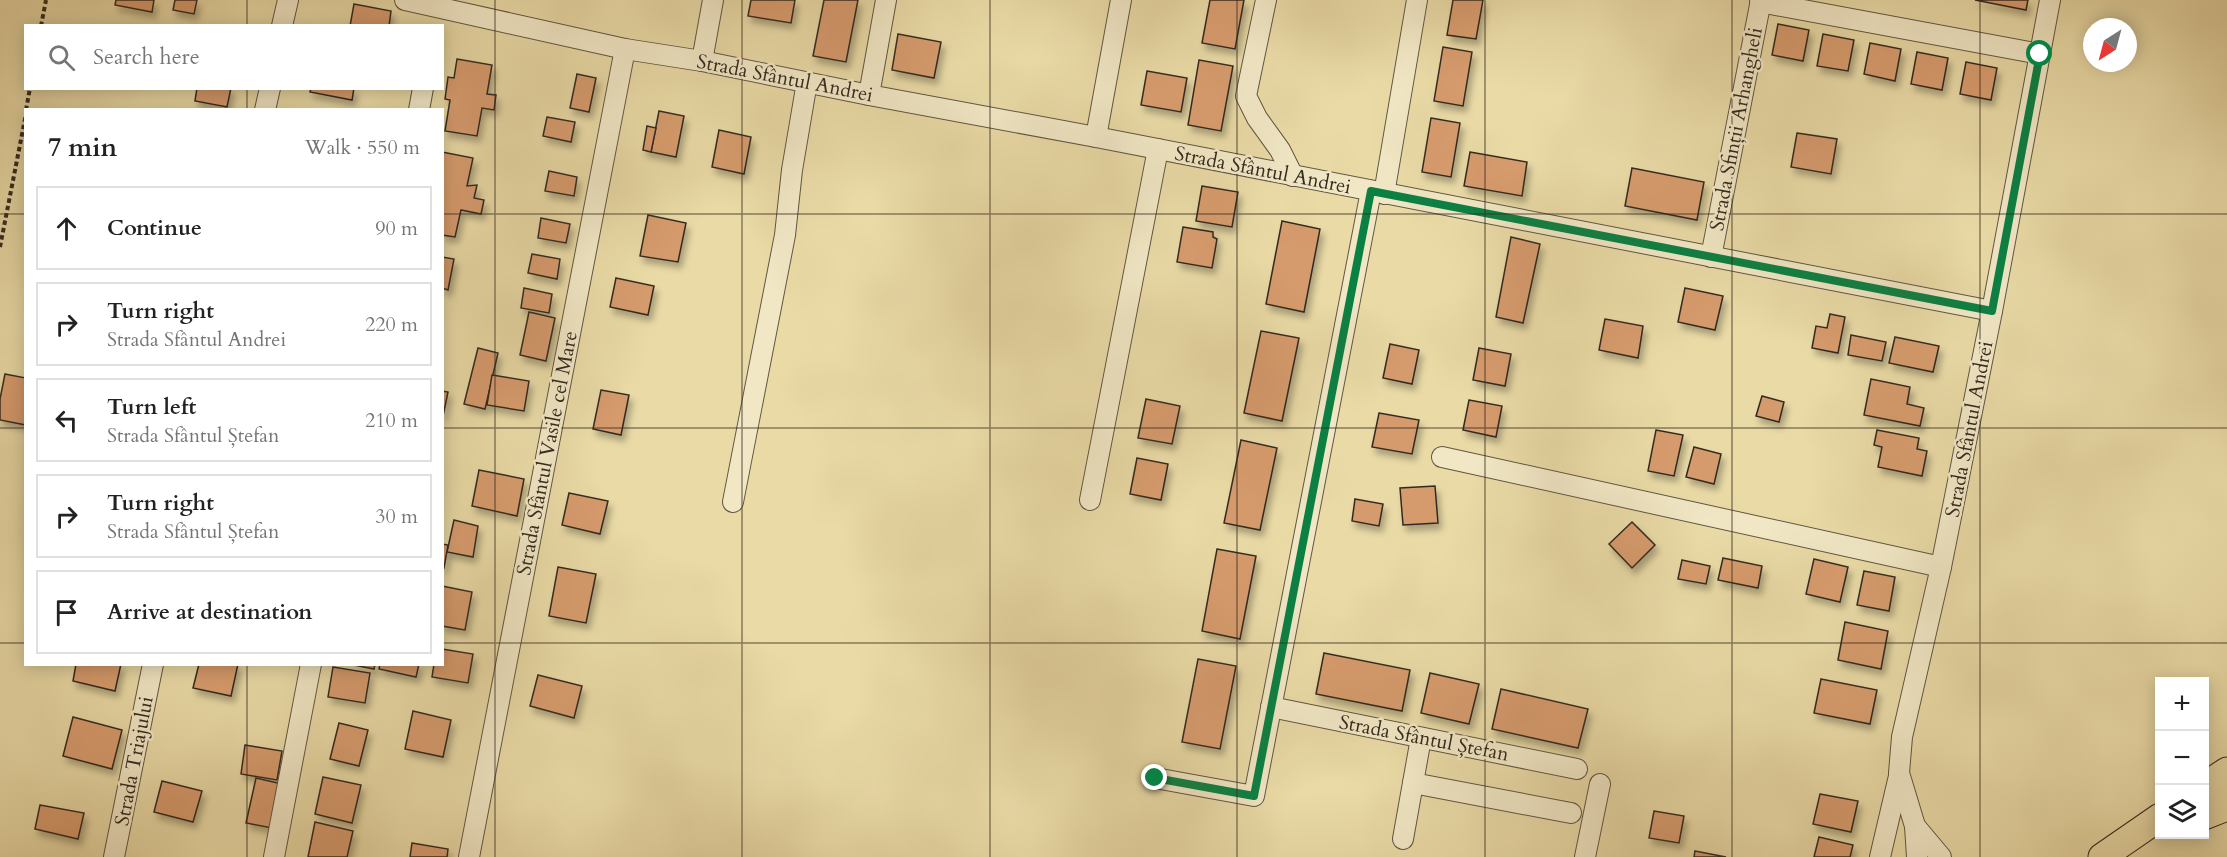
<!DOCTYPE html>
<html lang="en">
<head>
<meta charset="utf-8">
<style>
	:root { --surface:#fff; --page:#f6f6f6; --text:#222; --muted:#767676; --line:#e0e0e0 }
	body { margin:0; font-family:Cardo,serif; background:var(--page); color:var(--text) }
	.controls { position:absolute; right:18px; bottom:18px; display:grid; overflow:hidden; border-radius:0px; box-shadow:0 3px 15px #0003 }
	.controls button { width:54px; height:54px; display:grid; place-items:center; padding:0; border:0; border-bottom:2px solid var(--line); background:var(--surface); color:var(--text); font:30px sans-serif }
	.compass { position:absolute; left:2083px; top:18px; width:54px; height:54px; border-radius:50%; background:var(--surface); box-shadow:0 3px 15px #0003; rotate:216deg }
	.stop { position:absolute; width:18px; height:18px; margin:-14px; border:4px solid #0b8043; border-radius:50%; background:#fff }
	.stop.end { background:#0b8043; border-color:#fff; box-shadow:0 2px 6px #0008 }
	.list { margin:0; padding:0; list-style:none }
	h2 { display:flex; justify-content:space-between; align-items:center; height:78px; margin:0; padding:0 24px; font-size:26px }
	h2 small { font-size:20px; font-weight:400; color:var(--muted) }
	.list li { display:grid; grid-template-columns:39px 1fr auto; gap:18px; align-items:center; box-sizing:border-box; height:84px; margin:0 12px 12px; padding:0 12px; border:2px solid var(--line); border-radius:0px }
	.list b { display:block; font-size:22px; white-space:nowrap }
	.list p { margin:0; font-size:20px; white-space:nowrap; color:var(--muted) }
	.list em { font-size:20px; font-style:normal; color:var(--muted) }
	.icon { flex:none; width:33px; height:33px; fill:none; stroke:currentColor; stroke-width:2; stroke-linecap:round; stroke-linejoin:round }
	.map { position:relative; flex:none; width:2227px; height:857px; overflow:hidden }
	.search { position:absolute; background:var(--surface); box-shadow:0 3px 15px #0003; left:24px; top:24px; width:420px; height:66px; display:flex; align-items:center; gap:15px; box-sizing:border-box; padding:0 21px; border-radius:0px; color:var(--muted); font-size:22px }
	.panel { position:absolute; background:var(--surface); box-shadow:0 3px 15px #0003; left:24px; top:108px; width:420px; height:558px; border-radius:0px }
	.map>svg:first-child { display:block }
</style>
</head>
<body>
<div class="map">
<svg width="2227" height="857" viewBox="0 0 2227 857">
	<defs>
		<filter id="shadow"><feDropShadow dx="3.5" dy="6" stdDeviation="3" flood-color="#0004"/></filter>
	</defs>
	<rect width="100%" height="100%" fill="#e9daa6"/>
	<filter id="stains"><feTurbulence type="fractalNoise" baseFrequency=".00333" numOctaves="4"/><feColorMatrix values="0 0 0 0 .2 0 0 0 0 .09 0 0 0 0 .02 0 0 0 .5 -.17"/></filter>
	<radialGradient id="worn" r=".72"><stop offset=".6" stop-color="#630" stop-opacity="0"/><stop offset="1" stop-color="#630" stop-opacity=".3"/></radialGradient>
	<g fill="#d69b6d" stroke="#332a20" stroke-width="1.5" filter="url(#shadow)">
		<path d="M116,0H154L152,12L115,5Z"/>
		<path d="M175,0H197L194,14L173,10Z"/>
		<path d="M751,0H795L791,23L748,16Z"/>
		<path d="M824,0H858L846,62L813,56Z"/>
		<path d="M1210,0H1244L1235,49L1202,43Z"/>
		<path d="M1453,0H1483L1476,39L1447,35Z"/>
		<path d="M1975,0H2028L2026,10Z"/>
		<path d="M354,4L391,11L389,26H350Z"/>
		<path d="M1778,24L1809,30L1803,61L1772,55Z"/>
		<path d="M898,34L941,42L934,78L892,70Z"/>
		<path d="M1823,34L1854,40L1848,71L1817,66Z"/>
		<path d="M1870,43L1901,49L1895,81L1864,74Z"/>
		<path d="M1443,47L1472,52L1463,106L1434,101Z"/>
		<path d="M1917,52L1948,58L1942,90L1911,84Z"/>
		<path d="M457,59L492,65L487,94L496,95L494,110L482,108L477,136L445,131L450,100L445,99L448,77L454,78Z"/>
		<path d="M1199,60L1233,66L1221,131L1188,125Z"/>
		<path d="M1966,62L1997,68L1991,100L1960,94Z"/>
		<path d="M1147,71L1187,78L1181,112L1141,105Z"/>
		<path d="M577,74L596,78L589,112L570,108Z"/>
		<path d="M197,88H231L227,107L195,101Z"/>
		<path d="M311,88H354L352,100L310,92Z"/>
		<path d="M659,111L684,116L676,157L651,152Z"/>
		<path d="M547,117L575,122L571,142L543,136Z"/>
		<path d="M1431,118L1460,123L1451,177L1422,172Z"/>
		<path d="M647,126L656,128L651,152L643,150Z"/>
		<path d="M719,130L751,137L744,174L712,167Z"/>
		<path d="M1797,133L1837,139L1831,174L1791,167Z"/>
		<path d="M442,152L473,158L467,186L477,185L474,198L484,200L481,214L461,210L455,237L442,235Z"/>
		<path d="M1470,152L1527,162L1522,196L1464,186Z"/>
		<path d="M1632,168L1704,182L1697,220L1625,206Z"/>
		<path d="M549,171L577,177L574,196L545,191Z"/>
		<path d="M1202,186L1238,192L1232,227L1196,221Z"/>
		<path d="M648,215L686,223L678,262L640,256Z"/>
		<path d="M541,218L570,224L566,243L538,238Z"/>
		<path d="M1282,221L1320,229L1304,312L1266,304Z"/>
		<path d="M1183,227L1213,232V237L1217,239L1212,268L1177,262Z"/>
		<path d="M1511,237L1540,244L1523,323L1496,317Z"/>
		<path d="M532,254L560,259L557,279L528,273Z"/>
		<path d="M442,257L454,259L448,290L442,288Z"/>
		<path d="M616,278L654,286L648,315L610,307Z"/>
		<path d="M524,288L552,294L549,313L521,308Z"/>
		<path d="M1685,288L1723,296L1715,330L1678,322Z"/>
		<path d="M529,312L555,318L546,361L520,355Z"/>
		<path d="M1830,314L1845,317L1838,353L1812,348L1816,326L1827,328Z"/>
		<path d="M1605,319L1643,326L1638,358L1599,350Z"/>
		<path d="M1261,331L1299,338L1282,421L1244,413Z"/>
		<path d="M1851,335L1886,342L1882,361L1848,355Z"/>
		<path d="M1895,337L1939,346L1933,372L1889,363Z"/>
		<path d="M1390,344L1419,350L1412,384L1383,378Z"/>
		<path d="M478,348L498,353L485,409L464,404Z"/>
		<path d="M1479,348L1511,354L1505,386L1473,380Z"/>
		<path d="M5,374L26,378V425L0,420V399Z"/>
		<path d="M492,375L529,381L524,411L487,405Z"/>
		<path d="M1871,379L1910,387L1907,404L1924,408L1920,426L1864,415Z"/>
		<path d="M601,390L629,395L621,435L593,429Z"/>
		<path d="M442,391L448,392L443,416H442Z"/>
		<path d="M1762,396L1784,402L1779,422L1756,416Z"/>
		<path d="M1146,399L1180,406L1172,444L1138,438Z"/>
		<path d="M1469,400L1502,406L1496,437L1463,430Z"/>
		<path d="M1379,413L1419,420L1412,454L1372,447Z"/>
		<path d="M1656,430L1683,435L1674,476L1648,471Z"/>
		<path d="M1877,430L1919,438L1917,449L1927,451L1922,476L1878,467L1882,447L1874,445Z"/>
		<path d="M1241,440L1277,448L1260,530L1224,523Z"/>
		<path d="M1694,447L1721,454L1714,484L1686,477Z"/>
		<path d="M1137,458L1168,464L1161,500L1130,494Z"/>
		<path d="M479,470L524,479L517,516L472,506Z"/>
		<path d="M1435,486L1438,523L1403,525L1400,488Z"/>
		<path d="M569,493L608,501L600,534L562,525Z"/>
		<path d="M1355,499L1383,504L1379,526L1352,521Z"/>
		<path d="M454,520L478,526L473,557L447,552Z"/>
		<path d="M1632,522L1655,545L1632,568L1609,544Z"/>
		<path d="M442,544L448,545L444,568H442Z"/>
		<path d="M1217,549L1256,556L1240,639L1202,631Z"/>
		<path d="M1723,558L1762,566L1758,588L1718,580Z"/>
		<path d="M1814,559L1848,567L1840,602L1806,594Z"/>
		<path d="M1682,560L1710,566L1706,584L1678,579Z"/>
		<path d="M558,567L596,574L586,623L549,616Z"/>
		<path d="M1864,571L1895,577L1889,611L1857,605Z"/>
		<path d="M442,586L472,592L465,630L442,626Z"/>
		<path d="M1845,622L1888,631L1881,669L1838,660Z"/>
		<path d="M442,649L473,654L468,683L432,677L434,664H442Z"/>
		<path d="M1324,653L1410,670L1402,711L1316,694Z"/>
		<path d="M1198,659L1236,666L1220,749L1182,742Z"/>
		<path d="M76,664H121L115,691L73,681Z"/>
		<path d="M199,664H238L231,696L193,688Z"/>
		<path d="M349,664H375L374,669Z"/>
		<path d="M380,664H419L416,677L379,669Z"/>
		<path d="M333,667L370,673L365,703L328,697Z"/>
		<path d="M1430,673L1479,684L1469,724L1421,713Z"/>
		<path d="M538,675L582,686L574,718L530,706Z"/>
		<path d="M1821,679L1877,690L1870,724L1814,713Z"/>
		<path d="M1501,689L1588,709L1578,748L1492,729Z"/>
		<path d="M413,711L451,720L443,757L405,749Z"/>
		<path d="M73,717L122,730L112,769L63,756Z"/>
		<path d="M339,723L368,730L359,766L330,759Z"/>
		<path d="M245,745L282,751L277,780L241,774Z"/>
		<path d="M323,777L361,785L352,823L315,814Z"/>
		<path d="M256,778L282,784L272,828L246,823Z"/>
		<path d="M162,781L202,791L193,822L154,812Z"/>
		<path d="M1820,794L1858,801L1851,832L1813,824Z"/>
		<path d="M40,805L84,813L78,839L35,829Z"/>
		<path d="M1654,811L1684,816L1679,843L1649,838Z"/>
		<path d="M315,822L353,831L347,857H308Z"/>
		<path d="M1819,837L1853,845L1850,857H1814Z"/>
		<path d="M412,843L448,849L447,857H410Z"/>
		<path d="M1695,851L1726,857H1694Z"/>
	</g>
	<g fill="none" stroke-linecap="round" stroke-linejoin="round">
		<defs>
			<g id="minor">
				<path d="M405,0L625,49L702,61L869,95L1096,137L1992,311"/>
				<path d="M1266,0L1246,96L1257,118L1280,150L1293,176"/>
				<path d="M1760,2L2040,54"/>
				<path d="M282,26L288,0"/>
				<path d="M702,61L713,0"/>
				<path d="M869,95L886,0"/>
				<path d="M265,110L270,88"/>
				<path d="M419,110L423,88"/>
				<path d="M1096,137L1121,0"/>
				<path d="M1384,194L1417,0"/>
				<path d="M1711,257L1761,0"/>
				<path d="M1442,457L1941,567"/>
				<path d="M1090,500L1158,149"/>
				<path d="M733,502L785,235L792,170L807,82"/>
				<path d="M1271,707L1577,769"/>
				<path d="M1155,778L1254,796L1371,191"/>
				<path d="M1413,783L1571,813"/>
				<path d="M1915,826L1941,857"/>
				<path d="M1403,839L1421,738"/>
				<path d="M114,857L153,664"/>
				<path d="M274,857L311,664"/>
				<path d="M469,857L625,49"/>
				<path d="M1585,857L1600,784"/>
				<path d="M1880,857L1899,776"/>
				<path d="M1917,857L1915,826L1899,773L1902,737L1941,567L1992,311L2050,0"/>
			</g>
			<path id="major" d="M2204,803L2227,791"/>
			<g id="highway">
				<path d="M2204,786L2227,771"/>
				<path d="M2204,816L2227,807"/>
				<path d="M2102,857L2160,817"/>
			</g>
		</defs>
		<use href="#minor" stroke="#605642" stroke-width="22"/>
		<use href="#major" stroke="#332a20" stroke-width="26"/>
		<use href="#highway" stroke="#332a20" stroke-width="29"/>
		<g stroke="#332a20" stroke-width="4" stroke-dasharray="4.5 3" stroke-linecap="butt">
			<path d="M41,26L46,0"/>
			<path d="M26,110L30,88"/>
			<path d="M0,247L26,114"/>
		</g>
		<use href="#minor" stroke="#f1e7c5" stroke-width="20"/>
		<use href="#major" stroke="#e9daa6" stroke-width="24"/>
		<use href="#highway" stroke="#e9daa6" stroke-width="27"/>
	</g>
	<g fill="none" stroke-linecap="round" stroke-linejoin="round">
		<path stroke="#0b8043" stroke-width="8" d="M1155,778L1254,796L1371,191L1992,311L2040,54"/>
	</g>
	<path fill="none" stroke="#332a20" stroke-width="1.5" stroke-opacity="0.55" d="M247,0V26M495,0V857M742,0V857M990,0V857M1237,0V857M1485,0V857M1732,0V857M1980,0V857M247,88V110M0,214H26M442,214H2227M0,428H26M442,428H2227M0,643H26M442,643H2227M247,664V857"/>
	<g text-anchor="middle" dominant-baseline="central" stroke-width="5" stroke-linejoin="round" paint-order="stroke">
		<g font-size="20" fill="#332a20" stroke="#f1e7c5">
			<text transform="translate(785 78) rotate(11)">Strada Sfântul Andrei</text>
			<text transform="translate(1736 129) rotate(-79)">Strada Sfinții Arhangheli</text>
			<text transform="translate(1263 170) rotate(11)">Strada Sfântul Andrei</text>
			<text transform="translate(1969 429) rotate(-79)">Strada Sfântul Andrei</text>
			<text transform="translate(547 453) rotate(-79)">Strada Sfântul Vasile cel Mare</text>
			<text transform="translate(1424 738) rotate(11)">Strada Sfântul Ștefan</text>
			<text transform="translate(134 761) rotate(-79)">Strada Triajului</text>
		</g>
	</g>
	<rect width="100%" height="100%" filter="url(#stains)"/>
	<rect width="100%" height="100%" fill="url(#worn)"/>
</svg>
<div class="controls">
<button>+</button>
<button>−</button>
<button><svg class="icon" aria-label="layers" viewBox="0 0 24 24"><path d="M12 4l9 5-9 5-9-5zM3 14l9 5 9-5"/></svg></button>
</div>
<svg class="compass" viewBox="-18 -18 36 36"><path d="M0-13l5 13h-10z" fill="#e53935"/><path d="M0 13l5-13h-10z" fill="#767676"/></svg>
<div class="stop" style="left:2040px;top:54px"></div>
<div class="stop end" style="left:1155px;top:778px"></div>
<div class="search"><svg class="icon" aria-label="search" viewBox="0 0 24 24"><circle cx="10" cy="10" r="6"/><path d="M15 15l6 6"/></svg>Search here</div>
<section class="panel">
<h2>7 min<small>Walk · 550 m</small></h2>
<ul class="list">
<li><svg class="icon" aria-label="ahead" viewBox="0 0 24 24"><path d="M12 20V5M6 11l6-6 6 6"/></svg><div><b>Continue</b></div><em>90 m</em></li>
<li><svg class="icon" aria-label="right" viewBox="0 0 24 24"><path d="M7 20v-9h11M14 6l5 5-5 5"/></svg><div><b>Turn right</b><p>Strada Sfântul Andrei</p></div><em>220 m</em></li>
<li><svg class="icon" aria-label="left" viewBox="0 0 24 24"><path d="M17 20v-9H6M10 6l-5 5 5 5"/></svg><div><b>Turn left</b><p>Strada Sfântul Ștefan</p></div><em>210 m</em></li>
<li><svg class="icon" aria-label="right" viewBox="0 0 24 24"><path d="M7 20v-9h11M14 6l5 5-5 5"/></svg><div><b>Turn right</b><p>Strada Sfântul Ștefan</p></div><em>30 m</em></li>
<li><svg class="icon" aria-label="arrive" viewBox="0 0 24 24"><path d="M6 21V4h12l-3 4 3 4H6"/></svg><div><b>Arrive at destination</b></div></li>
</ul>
</section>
</div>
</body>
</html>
